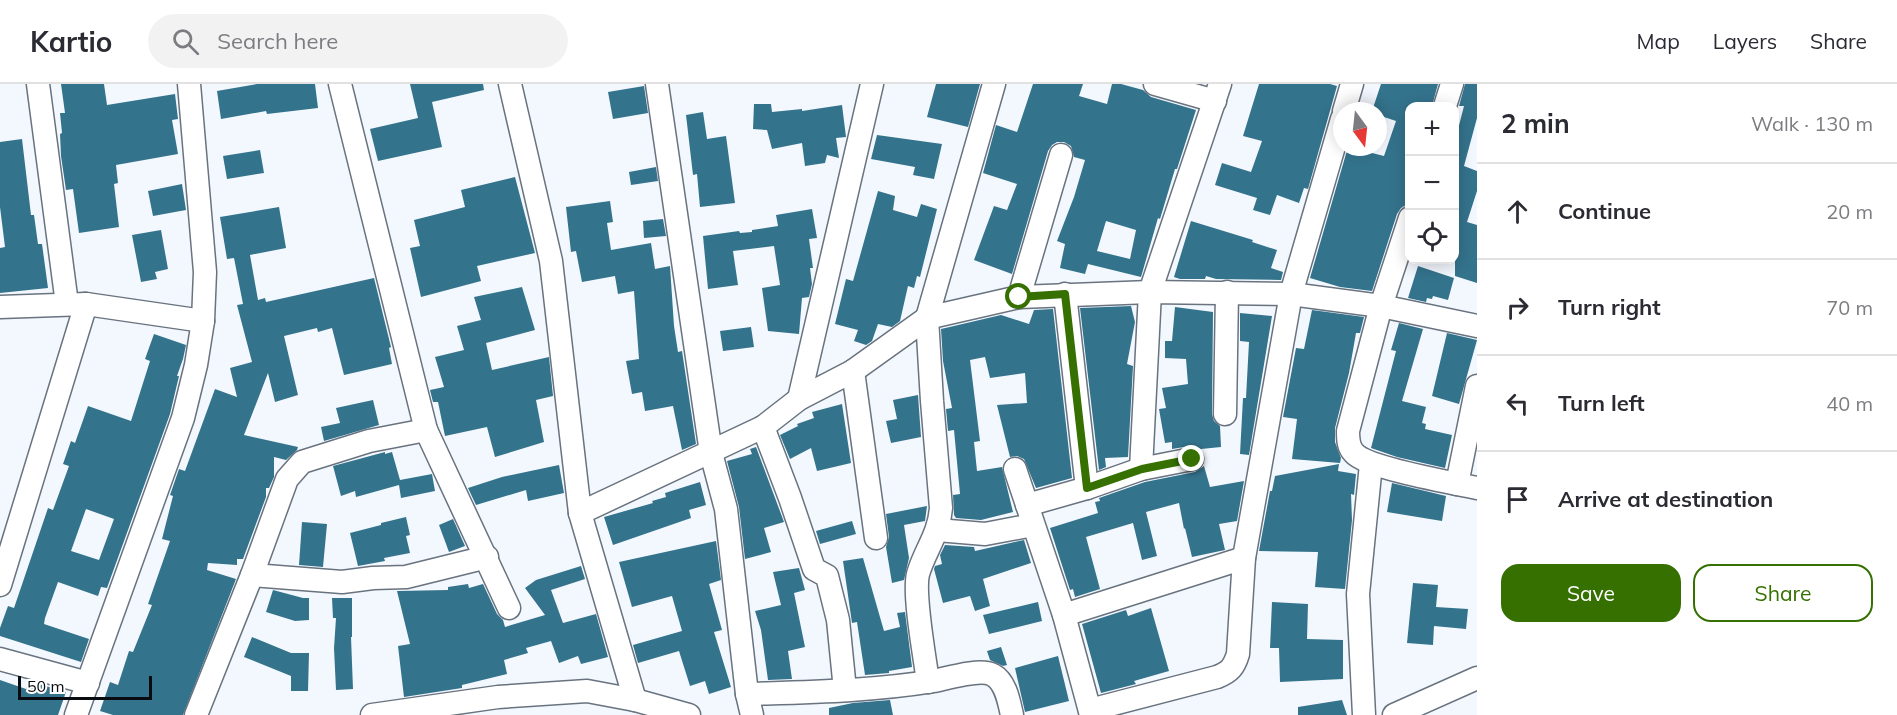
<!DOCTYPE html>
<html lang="en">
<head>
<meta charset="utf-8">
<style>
	:root { --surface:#fff; --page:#f2f2f3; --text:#2b2b33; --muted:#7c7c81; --line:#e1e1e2; --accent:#357000 }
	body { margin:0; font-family:Mulish,sans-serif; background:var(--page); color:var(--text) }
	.controls { position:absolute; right:18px; top:18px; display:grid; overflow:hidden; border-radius:12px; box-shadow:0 3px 15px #0003 }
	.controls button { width:54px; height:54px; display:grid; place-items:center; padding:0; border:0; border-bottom:2px solid var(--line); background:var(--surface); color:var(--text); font:30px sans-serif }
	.compass { position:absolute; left:1333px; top:18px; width:54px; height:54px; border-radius:50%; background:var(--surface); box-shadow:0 3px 15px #0003; rotate:165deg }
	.scale { position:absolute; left:18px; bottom:15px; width:134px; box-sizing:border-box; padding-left:6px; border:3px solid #080c10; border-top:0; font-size:16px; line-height:21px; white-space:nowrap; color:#080c10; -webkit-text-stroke:4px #fff; paint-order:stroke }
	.stop { position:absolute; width:18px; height:18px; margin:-14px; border:4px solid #357000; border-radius:50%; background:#fff }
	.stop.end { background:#357000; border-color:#fff; box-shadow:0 2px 6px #0008 }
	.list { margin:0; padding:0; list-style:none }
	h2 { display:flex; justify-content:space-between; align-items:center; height:78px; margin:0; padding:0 24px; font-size:26px }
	h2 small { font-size:20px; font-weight:400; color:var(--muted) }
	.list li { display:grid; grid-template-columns:39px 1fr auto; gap:18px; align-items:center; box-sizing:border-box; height:96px; padding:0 24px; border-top:2px solid var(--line) }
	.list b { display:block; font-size:22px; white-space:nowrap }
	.list em { font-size:20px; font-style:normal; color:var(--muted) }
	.actions { display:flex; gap:12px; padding:18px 24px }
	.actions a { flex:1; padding:14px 0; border:2px solid var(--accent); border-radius:18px; text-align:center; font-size:21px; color:var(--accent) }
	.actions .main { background:var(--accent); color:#fff }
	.icon { flex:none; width:33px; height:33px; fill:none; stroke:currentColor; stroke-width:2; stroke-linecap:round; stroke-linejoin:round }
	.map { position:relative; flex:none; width:1477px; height:631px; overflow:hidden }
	header { display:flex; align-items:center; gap:36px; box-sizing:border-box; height:84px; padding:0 30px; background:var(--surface); border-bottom:2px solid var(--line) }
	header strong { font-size:28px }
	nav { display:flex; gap:33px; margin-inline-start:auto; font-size:21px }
	.search { width:420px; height:54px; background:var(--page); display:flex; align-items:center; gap:15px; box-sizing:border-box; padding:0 21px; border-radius:33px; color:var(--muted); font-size:22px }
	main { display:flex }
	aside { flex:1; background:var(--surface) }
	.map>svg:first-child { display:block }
</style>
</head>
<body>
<header>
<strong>Kartio</strong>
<div class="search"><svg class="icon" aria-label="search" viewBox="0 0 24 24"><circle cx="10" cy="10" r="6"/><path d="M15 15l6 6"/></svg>Search here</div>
<nav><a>Map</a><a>Layers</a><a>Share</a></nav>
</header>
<main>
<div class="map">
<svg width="1477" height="631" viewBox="0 0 1477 631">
	<rect width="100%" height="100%" fill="#f3f8fe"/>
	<g fill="#34738c" fill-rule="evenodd">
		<path d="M61,0H104L107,21L175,10L178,35L172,36L178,70L116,81L118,99L114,100L119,143L79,149L73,105L66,106L61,72L60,50L62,49L60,29H65Z"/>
		<path d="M257,0H315L318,24L267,30L266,27L221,35L217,7Z"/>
		<path d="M410,0H483L484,6L432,18L442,63L378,77L370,45L418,34Z"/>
		<path d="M936,0H980L968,43L927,33Z"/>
		<path d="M1033,0H1083L1079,12L1107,20L1112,0H1121L1143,6L1151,13L1196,26L1177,85H1175L1160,135L1158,134L1141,193L1088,180L1085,190L1060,184L1065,160L1057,157L1074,113L1085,76L1074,73L1071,62L1064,58H1057L1052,61L1048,67L1012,190L974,176L994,122L1007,126L1017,100L983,89L996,41L1017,48ZM1106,137L1136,146L1130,175L1097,167Z"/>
		<path d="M1259,0H1330L1337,2L1308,105L1304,104L1299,119L1277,111L1270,131L1253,126L1257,114L1215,101L1222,79L1251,88L1262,57L1243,52Z"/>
		<path d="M1381,0H1438L1432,22H1410V111L1406,121L1401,124L1397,130L1372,207L1340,203L1310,194L1348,63L1384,72L1396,37L1378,31V27H1372Z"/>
		<path d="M1465,0H1477V34L1464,82L1477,87V107L1467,138L1477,141V199L1455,192V57L1464,22H1459Z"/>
		<path d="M644,2L648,29L613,35L608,8Z"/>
		<path d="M754,20H771L772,28L802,25V27L842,21L846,53L836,54L839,74L827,71L825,79L805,82L802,59L772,65L767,46L753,45Z"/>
		<path d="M703,28L707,55L726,52L735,119L700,123L697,90L693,91L686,31Z"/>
		<path d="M877,51L942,60L934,95L913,91L915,83L871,75Z"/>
		<path d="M22,55L31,131H34L38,160H42L48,204L0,209V164L5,163L0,123V58Z"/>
		<path d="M260,66L264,89L227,95L223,72Z"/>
		<path d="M656,83L658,97L631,101L629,88Z"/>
		<path d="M515,93L535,169L477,182L481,197L421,213L410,164L420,162L414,136L465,123L461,106Z"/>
		<path d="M182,100L186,126L153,132L148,107Z"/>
		<path d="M878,107L895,112L893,126L917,133L921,120L937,125L920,193L917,192L914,204L908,202L900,237L892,243L878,240L872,257L866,261L854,257L858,246L835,240L846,195L853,197Z"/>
		<path d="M610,117L613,138L607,139L611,166L651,159L655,185L670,182L674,242L678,268L682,267L696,360L682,366L673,322L645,327L642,308L632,310L626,277L639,275L634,207L618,210L615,192L582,198L576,167L571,168L566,123Z"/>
		<path d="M279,123L286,164L250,171L258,216L265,214L266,218L374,194L391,263L389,264L392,280L344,291L332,244L318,248L317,244L284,252L298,311L275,318L268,289L244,351L298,363L297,366L286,376L274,373V393L269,404H266V413L243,475H237V481L208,479L207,486L236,495L183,631H113L100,627L110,598L118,601L129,567L133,568L152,521L148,520L170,457L162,455L173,412L170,411L179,385L185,387L215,305L237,313L230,284L252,278L237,221L243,220L234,174L227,175L220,133Z"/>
		<path d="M812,125L817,154L809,155L813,184H810L812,200L809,213L802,214L799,250L768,247L762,204L780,201L774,162L733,167L738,201L708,205L703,152L739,147L740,149L752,148V146L778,142L776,131Z"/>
		<path d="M663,135L666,152L644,154L643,137Z"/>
		<path d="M1191,137L1253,156L1252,158L1277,166L1271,184L1283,188L1281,196L1216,195L1206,192L1205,195H1180L1174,193Z"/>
		<path d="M161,146L168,185L155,188L157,195L141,198L132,151Z"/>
		<path d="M1418,182L1454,194L1448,216L1433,212L1432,215L1427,214L1426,218L1408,214Z"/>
		<path d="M522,203L535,246L486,259L492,286L549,273L553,312L536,316L544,358L495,373L487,343L445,352L438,318H433L430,306L444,303L435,273L464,266L457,242L481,236L474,213Z"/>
		<path d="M1131,222L1135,238L1127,280L1133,282L1128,373L1105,374L1106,383L1099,386L1080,224Z"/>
		<path d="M1175,223L1213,228L1212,330L1214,337L1220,342L1221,363L1201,365L1190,362L1172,365V358L1165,359L1159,325L1166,324L1162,304L1188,300L1186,275L1165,274V257H1172Z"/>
		<path d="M1053,225L1072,394L1036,404L1024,375L1017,372L1010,373L997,321L1027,319L1025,289L990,294L985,273L970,276L980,357L974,358L977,387L1002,383L1013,428L981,436L956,434L954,431L953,411L960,410L954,346L948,347L946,325L952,324L943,277L941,245L1001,231L1029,240L1034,226Z"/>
		<path d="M1312,226L1364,233L1360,249H1356L1349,289L1335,344V358L1341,374L1340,379L1292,375L1297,335L1283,333L1296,264L1304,265Z"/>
		<path d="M1240,229L1272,232L1249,371L1240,370L1243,314H1246L1249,258L1240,257Z"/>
		<path d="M1399,239L1423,245L1402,317L1426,323L1422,339L1426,340L1425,345L1452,351L1445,384L1397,373L1371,364L1396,267L1391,266Z"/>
		<path d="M751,243L754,263L723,267L720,247Z"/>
		<path d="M1447,249L1477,256L1459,320L1432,312Z"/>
		<path d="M154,250L186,261L183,275L177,292H179L170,330L107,504L101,503L98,512L58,498L45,534L44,540L89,555L81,578L0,552V544L8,522L14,524L48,424L53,426L69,382L63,380L71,357L75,359L88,322L131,337L150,277L145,275ZM86,425L114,435L99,476L71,467Z"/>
		<path d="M918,311L921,353L891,359L886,337L897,335L893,316Z"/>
		<path d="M373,316L379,341L324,357L321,343L340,339L336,324Z"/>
		<path d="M842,320L851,379L817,387L811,364L790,375L780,351L798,342L797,340L814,334L812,328Z"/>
		<path d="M756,363L784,438L764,444L771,468L745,475L739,423L727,377L752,370L750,365Z"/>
		<path d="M385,368V370L392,368L400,396L432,390L435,407L401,414L399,401L356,413L355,407L341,412L333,382Z"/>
		<path d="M1339,380L1338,387L1356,390L1354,411L1351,410L1352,436L1345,505L1315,503L1318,468L1259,467L1270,407H1272L1275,392Z"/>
		<path d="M559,381L564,409L528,417L526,406L476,421L468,404L502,393Z"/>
		<path d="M1204,382L1210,403L1244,397L1237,437L1219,440L1225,466L1192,473L1185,444L1184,445L1179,419L1146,428L1157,472L1142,476L1133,439L1086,453L1100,505L1075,513L1073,505L1070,506L1050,444L1098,429L1095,418L1100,417L1099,414L1145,398L1195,388Z"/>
		<path d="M700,398L706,421L689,426L691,434L613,461L604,433L653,419L652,417L666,413L665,409Z"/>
		<path d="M1392,399L1446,412L1442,437L1387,428Z"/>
		<path d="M927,422L925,437L904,441L909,474L904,496L892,499L886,463L889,453L886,430Z"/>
		<path d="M406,433L410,451L406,452L410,469L384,474L385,477L358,482L350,449L381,441V439Z"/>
		<path d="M453,435L465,462L449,468L439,441Z"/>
		<path d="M852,437L856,450L820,460L816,447Z"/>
		<path d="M302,438L327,440L323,483L299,481Z"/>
		<path d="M1024,456L1031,479L983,495L990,522L975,527L970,512L943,519L934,485L935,482L942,480L940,471L945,461L974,463L975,467Z"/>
		<path d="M716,457L721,496L709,500L722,546L714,548L731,603L709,610L705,597L690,602L679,567L638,579L633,561L682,547L672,512L632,523L619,478Z"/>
		<path d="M863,474L884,547L900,543L897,529L905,528L912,583L889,587V589L865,591L857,538L852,539L843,477Z"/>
		<path d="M581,482L585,495L551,506L563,539L596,530L608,573L581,580L578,572L559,579L551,557L526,564L528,569L504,576L507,590L462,601V604L404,613L398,562L410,560L397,507L448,506V503L468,500L469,504L483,500L497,530L503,536L505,543L545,531L525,504L536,496Z"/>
		<path d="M799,484L805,506L794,509L805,563L788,567L792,595L768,596L761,546L755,527L781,521L773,488Z"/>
		<path d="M1413,499L1438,501L1436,523L1468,525L1466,545L1434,542L1433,561L1407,559Z"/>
		<path d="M273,506L303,514H309V536L295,537L266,528Z"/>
		<path d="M332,514H352V553H351L353,605L336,606L334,564L336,534H333Z"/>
		<path d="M1038,518L1042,537L989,550L983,531Z"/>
		<path d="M1272,518L1308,520L1307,555L1343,556V595L1280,598L1279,564H1270Z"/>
		<path d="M1151,524L1169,587L1134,597L1136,600L1101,609L1082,540L1126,526L1128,532Z"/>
		<path d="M252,553L291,569H309L308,607H291V592L244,573Z"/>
		<path d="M1001,563L1007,581L1003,582L990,576L987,567Z"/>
		<path d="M1058,572L1069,617L1025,628L1015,584Z"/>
		<path d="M0,596L26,605L29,597L66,608L58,631H0Z"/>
		<path d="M890,616L893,631H829V624L853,619Z"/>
		<path d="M1342,616L1347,631H1298V623Z"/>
	</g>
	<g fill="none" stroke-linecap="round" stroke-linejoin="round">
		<defs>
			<g id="minor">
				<path d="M38,0L67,220"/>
				<path d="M510,0L551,177L580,429L635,616"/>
				<path d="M657,0L711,369L726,425L747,610L752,631"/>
				<path d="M1155,0L1215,17"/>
				<path d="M1445,22L1452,0"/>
				<path d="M1344,27L1352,0"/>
				<path d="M1410,134L1381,222L1348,347C1348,355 1348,363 1354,369C1367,384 1453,399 1477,404"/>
				<path d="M1065,210L1087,404"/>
				<path d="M1019,213L1061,71"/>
				<path d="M0,223L86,220L203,237"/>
				<path d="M853,287L876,454"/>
				<path d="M799,315L872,0"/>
				<path d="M1225,330L1227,208"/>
				<path d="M763,343L790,414L814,485L827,492L838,536L845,606"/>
				<path d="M426,346L509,524"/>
				<path d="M1015,385L1064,531L1091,631"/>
				<path d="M1141,385L1150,208L1220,0"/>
				<path d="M1457,400L1477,302"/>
				<path d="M1027,421L1087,404L1141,385L1192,375"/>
				<path d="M580,429L763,343L799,315L853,287L927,234L1019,213L1150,208L1291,210L1381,222L1477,242"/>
				<path d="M937,446L985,450L1033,441"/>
				<path d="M252,491L342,498L373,494L406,493L487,473"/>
				<path d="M0,501L86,220"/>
				<path d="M1064,531L1244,474"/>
				<path d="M0,575L88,599"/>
				<path d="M928,598C925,574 913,511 918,490C925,466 939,451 941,424L932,317L927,234L994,0"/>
				<path d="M747,610C809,608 873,607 934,597C948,594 981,584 993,591C1006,598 1009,618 1012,631"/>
				<path d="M1090,626L1217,593C1230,588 1234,583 1238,570L1244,474L1291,210L1342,35"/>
				<path d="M76,631L183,334L196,281L203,237L205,188L189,0"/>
				<path d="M196,631L252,491L287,395L302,378L369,357L426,346L340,0"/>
				<path d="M372,631L498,613L587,607L635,616L689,631"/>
				<path d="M1364,631L1358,510L1371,380"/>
				<path d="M1394,631L1477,594"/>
			</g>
		</defs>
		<use href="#minor" stroke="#68737f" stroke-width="25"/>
		<use href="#minor" stroke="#fff" stroke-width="22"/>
	</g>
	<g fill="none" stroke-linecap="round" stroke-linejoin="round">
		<path stroke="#357000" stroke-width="8" d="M1019,213L1065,210L1087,404L1142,385L1192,375"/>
	</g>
</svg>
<div class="controls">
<button>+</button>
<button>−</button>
<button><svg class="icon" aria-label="locate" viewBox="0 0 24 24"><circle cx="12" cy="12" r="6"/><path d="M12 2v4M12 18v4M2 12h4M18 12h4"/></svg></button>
</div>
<svg class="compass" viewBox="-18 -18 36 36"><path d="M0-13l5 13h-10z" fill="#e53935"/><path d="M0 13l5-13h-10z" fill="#7c7c81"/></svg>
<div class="scale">50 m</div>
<div class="stop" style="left:1019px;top:213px"></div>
<div class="stop end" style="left:1192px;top:375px"></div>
</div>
<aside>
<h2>2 min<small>Walk · 130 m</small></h2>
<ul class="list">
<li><svg class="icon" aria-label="ahead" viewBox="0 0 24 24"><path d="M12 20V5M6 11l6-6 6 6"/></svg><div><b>Continue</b></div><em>20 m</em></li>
<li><svg class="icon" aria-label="right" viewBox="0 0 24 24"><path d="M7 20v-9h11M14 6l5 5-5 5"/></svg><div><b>Turn right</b></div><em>70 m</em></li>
<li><svg class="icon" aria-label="left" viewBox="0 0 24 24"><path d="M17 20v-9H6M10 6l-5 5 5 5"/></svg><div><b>Turn left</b></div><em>40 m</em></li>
<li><svg class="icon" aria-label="arrive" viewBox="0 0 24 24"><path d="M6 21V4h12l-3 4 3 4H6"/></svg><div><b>Arrive at destination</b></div></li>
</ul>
<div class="actions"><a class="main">Save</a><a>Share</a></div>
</aside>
</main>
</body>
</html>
